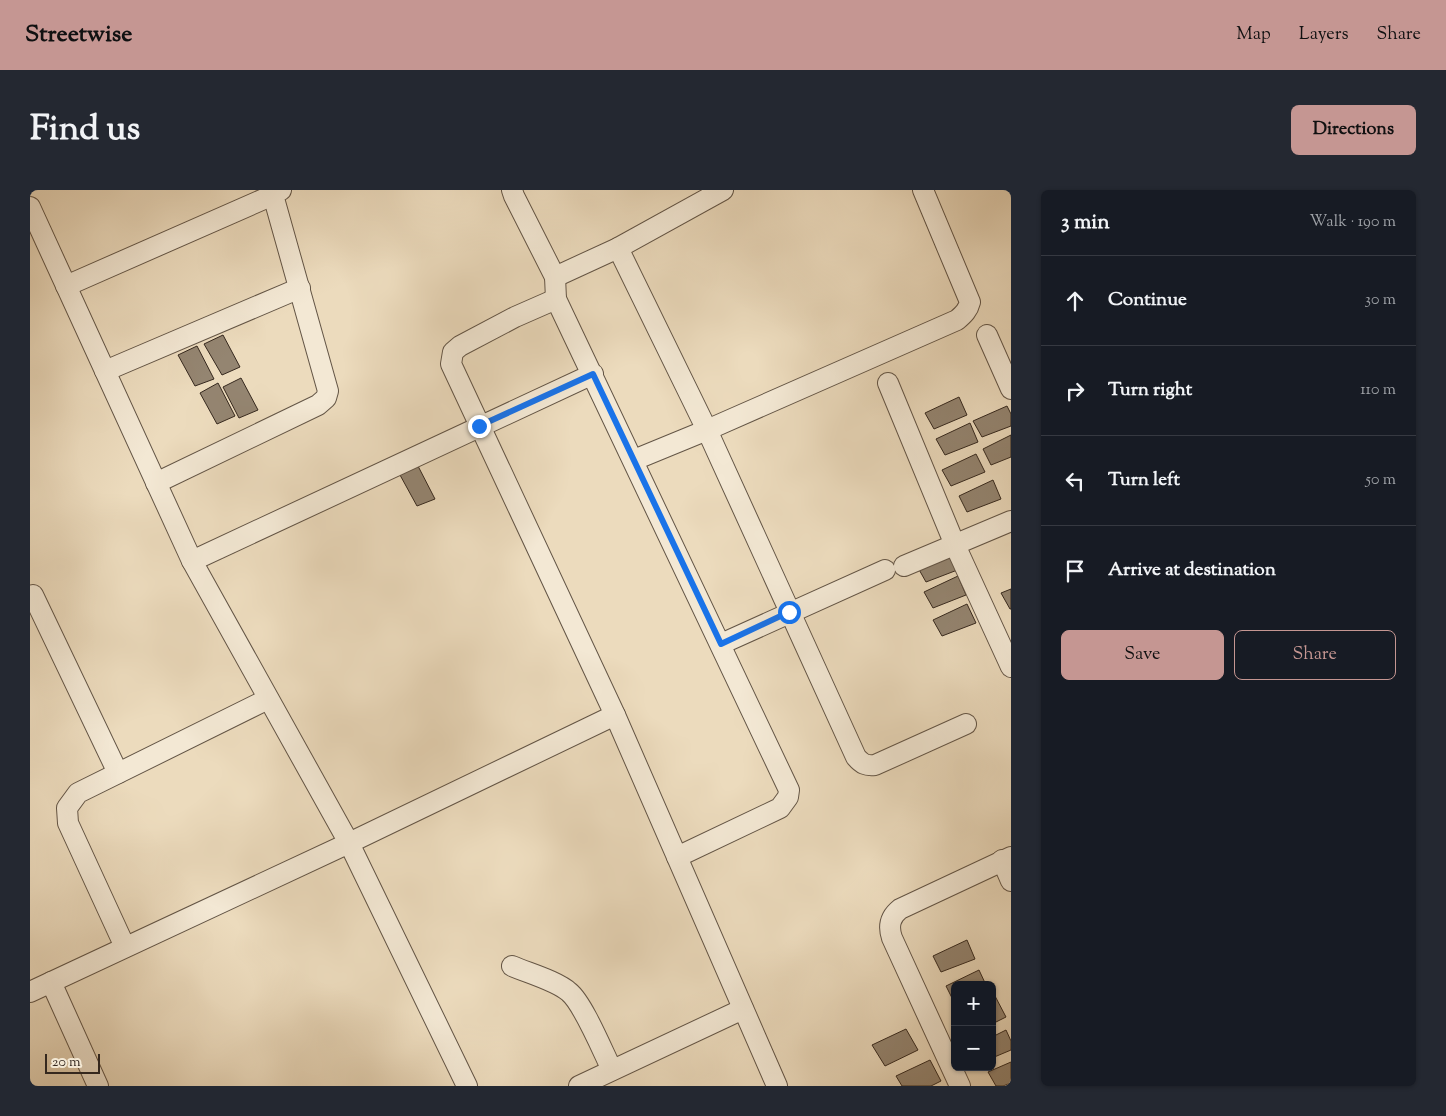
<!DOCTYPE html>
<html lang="en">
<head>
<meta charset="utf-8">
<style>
	:root { --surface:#171b24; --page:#242831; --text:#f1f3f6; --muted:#9ea1a6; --line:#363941; --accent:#c59692 }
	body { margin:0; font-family:"Sorts Mill Goudy",serif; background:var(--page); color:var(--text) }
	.controls { position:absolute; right:15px; bottom:15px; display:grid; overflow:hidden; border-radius:8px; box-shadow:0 1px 4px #0004 }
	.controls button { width:45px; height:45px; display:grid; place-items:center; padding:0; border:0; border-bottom:1px solid var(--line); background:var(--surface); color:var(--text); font:25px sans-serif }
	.scale { position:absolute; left:15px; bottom:12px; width:55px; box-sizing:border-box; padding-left:5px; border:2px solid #35281e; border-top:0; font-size:14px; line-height:18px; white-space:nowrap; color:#35281e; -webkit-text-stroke:4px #f3e8d4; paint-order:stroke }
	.stop { position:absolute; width:15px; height:15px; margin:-11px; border:4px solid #1a73e8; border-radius:50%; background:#fff }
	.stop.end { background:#1a73e8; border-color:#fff; box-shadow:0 1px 5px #0008 }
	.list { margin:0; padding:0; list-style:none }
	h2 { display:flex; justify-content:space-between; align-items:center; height:65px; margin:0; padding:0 20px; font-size:21px }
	h2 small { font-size:16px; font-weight:400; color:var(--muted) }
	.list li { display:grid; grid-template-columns:32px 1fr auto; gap:15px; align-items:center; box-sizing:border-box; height:90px; padding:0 20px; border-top:1px solid var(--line) }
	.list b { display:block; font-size:19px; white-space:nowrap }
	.list em { font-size:16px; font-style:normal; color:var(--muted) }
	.actions { display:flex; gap:10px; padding:15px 20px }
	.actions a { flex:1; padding:11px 0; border:1px solid var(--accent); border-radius:8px; text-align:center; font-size:18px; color:var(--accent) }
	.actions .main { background:var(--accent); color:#111 }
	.icon { flex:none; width:28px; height:28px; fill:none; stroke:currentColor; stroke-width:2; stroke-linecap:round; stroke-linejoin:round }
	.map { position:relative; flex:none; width:981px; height:896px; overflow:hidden; border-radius:8px }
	header { display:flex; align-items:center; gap:30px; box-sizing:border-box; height:70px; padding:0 25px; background:var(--accent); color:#111 }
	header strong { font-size:24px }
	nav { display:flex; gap:28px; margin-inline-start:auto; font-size:18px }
	.intro { display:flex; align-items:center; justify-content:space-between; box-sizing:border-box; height:120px; padding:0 30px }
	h1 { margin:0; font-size:35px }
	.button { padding:12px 22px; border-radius:8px; background:var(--accent); color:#111; font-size:18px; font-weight:700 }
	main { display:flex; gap:30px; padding:0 30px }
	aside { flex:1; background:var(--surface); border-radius:8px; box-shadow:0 1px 4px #0004 }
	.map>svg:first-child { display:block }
</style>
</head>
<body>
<header>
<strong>Streetwise</strong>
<nav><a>Map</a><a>Layers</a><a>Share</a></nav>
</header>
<div class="intro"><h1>Find us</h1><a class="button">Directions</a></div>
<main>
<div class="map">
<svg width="981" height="896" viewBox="0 0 981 896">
	<rect width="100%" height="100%" fill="#ecdbbd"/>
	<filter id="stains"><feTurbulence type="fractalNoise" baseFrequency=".004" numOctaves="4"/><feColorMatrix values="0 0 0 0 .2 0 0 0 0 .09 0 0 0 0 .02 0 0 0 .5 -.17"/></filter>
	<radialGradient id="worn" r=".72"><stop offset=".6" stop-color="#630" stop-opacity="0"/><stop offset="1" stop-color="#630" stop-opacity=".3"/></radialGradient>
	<g fill="#948571" stroke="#35281e">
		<path d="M193,145L210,177L192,185L174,154Z"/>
		<path d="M167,156L184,189L165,196L148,165Z"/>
		<path d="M211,188L228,220L209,228L193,197Z"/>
		<path d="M188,193L205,226L187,234L170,203Z"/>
		<path d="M929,207L937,225L904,239L895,223Z"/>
		<path d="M977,216L981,224V236L952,247L943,231Z"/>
		<path d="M940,233L948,252L915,265L906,249Z"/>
		<path d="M981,245V267L961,275L953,259Z"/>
		<path d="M946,264L955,282L921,296L912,280Z"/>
		<path d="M388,276L405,309L387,316L370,285Z"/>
		<path d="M963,290L971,309L937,322L929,306Z"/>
		<path d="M921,361L930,379L896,392L887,376Z"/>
		<path d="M928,386L936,405L903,418L894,402Z"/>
		<path d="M981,399V419H980L971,403Z"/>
		<path d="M937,414L946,433L912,446L903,430Z"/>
		<path d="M937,750L945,769L911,782L903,766Z"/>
		<path d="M949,780L956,795H925L924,812L916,796Z"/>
		<path d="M965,806L976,827L962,834V807Z"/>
		<path d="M876,839L888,860L855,876L842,855Z"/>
		<path d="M976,840L981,851V860L962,868V847Z"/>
		<path d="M900,870L911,891L901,896H872L866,886Z"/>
		<path d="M981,872V893L973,896H966L958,882Z"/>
	</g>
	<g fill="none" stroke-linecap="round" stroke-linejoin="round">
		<defs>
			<g id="minor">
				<path d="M482,0L484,6L525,87L526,109L759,600L758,607L750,618L647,667"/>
				<path d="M0,17L162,371L319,653L437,896"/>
				<path d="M588,58L677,240L826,567C832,574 836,576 845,575L936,534"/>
				<path d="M525,87L588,58L693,0"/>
				<path d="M36,96L243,5"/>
				<path d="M526,109L485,127L430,156L423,162L421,174L585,525L747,896"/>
				<path d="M957,145L981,199"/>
				<path d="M75,181L270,98"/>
				<path d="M858,193L925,355L981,477"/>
				<path d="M604,270L677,240L927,130C934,124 938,120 940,112L893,0"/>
				<path d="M126,293L288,215L296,208L298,201L243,5L251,0"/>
				<path d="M162,371L563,184"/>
				<path d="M874,376L981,331"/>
				<path d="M3,405L88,583"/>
				<path d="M691,454L855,380"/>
				<path d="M972,670L981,691"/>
				<path d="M95,757L38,633L37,618L48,603L238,509"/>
				<path d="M482,776C498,783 527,791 539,802C553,813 573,862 582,880"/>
				<path d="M21,792L68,896"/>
				<path d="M0,802L319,653L585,525"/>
				<path d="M549,896L713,819"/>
				<path d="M930,896L862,748C858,736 860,727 870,719L981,667"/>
			</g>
		</defs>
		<use href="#minor" stroke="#635546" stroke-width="22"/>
		<use href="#minor" stroke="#f3e8d4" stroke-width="20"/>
	</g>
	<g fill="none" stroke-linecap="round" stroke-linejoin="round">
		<path stroke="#1a73e8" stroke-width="6" d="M449,236L563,184L691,454L759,422"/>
	</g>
	<rect width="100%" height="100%" filter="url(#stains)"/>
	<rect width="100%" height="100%" fill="url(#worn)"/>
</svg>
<div class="controls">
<button>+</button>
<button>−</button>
</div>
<div class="scale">20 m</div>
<div class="stop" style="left:759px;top:422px"></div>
<div class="stop end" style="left:449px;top:236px"></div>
</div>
<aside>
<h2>3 min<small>Walk · 190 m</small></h2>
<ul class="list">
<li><svg class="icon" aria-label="ahead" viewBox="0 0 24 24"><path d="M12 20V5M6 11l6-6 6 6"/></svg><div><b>Continue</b></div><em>30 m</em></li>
<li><svg class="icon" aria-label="right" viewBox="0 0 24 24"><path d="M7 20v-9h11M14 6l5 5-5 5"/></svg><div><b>Turn right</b></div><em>110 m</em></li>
<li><svg class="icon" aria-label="left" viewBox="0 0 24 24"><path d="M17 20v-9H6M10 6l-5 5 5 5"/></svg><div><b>Turn left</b></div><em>50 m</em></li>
<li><svg class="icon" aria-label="arrive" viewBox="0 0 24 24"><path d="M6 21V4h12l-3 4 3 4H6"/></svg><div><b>Arrive at destination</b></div></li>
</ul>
<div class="actions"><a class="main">Save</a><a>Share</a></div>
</aside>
</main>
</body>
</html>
